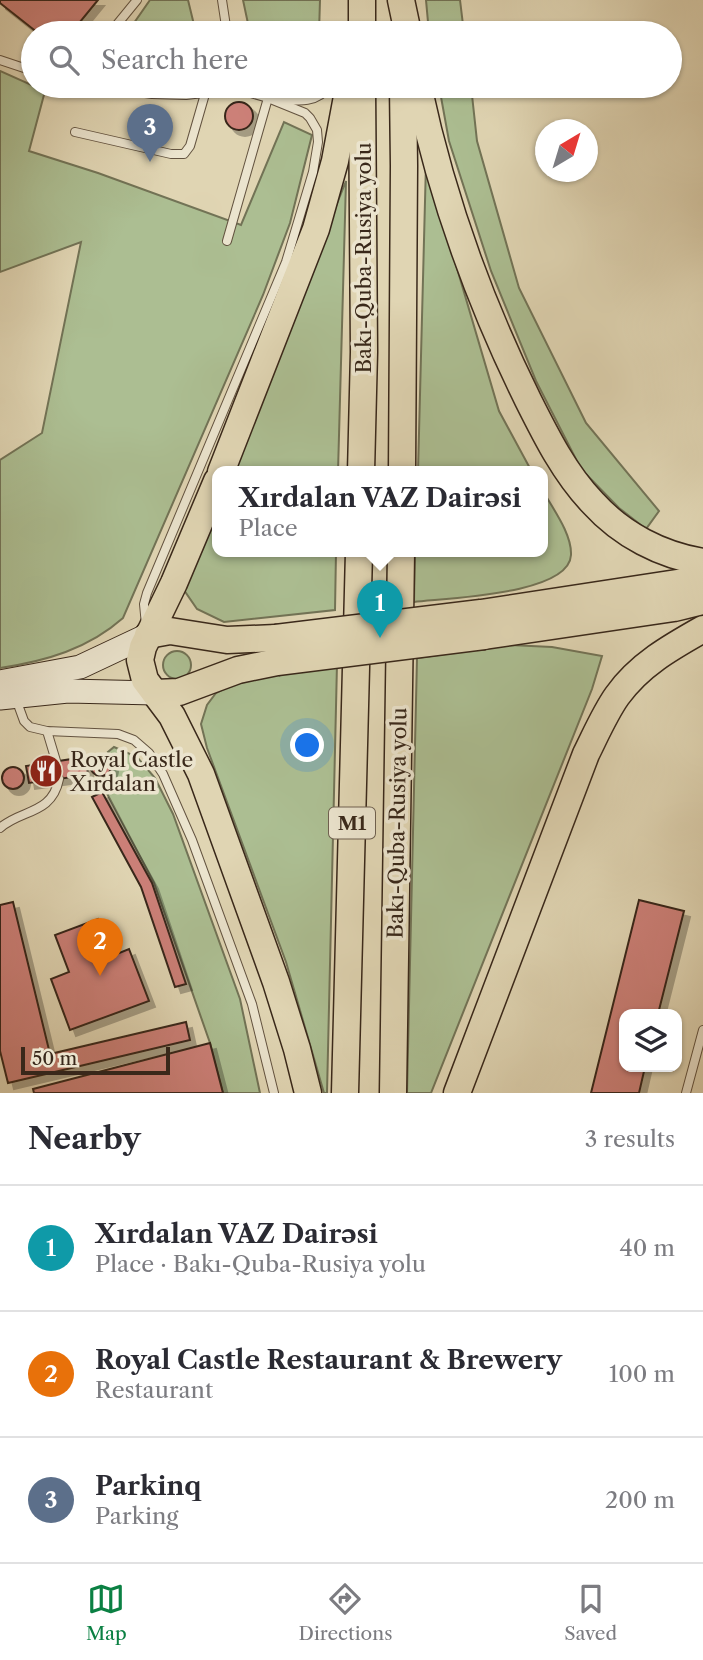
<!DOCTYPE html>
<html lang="en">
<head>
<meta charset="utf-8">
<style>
	:root { --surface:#fff; --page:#f7f7f7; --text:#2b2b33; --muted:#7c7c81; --line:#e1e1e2; --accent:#0b8043 }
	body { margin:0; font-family:"Libre Caslon Text",serif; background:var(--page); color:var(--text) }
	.controls { position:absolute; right:21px; bottom:21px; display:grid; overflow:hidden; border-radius:14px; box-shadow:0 2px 5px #0004 }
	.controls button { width:63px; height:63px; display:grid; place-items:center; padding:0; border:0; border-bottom:2px solid var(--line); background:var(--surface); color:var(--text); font:35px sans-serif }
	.compass { position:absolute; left:535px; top:119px; width:63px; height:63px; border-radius:50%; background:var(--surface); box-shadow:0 2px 5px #0004; rotate:38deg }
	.scale { position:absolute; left:21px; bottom:18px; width:149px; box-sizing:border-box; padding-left:7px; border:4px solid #39281a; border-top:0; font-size:19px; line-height:24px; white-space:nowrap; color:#39281a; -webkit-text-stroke:5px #ebe4ce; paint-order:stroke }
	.you { position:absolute; left:308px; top:746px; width:24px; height:24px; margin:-18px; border:5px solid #fff; border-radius:50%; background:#1a73e8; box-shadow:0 0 0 10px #1a73e833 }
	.badge { display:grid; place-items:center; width:46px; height:46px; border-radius:50%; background:var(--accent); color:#fff; font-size:23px; font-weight:700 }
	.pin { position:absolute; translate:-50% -58px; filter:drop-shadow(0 2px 4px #0008) }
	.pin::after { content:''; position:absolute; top:37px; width:24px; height:21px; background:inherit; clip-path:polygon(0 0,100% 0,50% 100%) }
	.popup { position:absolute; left:212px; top:466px; width:336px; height:91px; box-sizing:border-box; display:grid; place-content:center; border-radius:14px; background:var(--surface); filter:drop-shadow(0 2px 5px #0005); font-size:23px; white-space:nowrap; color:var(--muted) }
	.popup b { font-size:26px; color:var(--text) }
	.popup::after { content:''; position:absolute; left:50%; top:100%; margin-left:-14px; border:14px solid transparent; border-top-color:var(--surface) }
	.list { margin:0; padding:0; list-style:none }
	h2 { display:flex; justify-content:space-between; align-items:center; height:91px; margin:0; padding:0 28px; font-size:30px }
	h2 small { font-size:23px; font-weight:400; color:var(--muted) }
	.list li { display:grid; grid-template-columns:46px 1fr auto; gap:21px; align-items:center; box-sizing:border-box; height:126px; padding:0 28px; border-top:2px solid var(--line) }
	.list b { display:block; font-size:26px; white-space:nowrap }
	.list p { margin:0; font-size:23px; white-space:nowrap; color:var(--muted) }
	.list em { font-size:23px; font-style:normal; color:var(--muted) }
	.icon { flex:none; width:38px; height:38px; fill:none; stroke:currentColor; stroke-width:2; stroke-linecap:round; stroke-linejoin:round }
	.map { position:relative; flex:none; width:703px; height:1093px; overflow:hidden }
	.search { position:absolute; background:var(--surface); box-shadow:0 2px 5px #0004; left:21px; right:21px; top:21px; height:77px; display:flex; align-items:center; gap:18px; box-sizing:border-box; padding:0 24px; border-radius:38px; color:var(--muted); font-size:26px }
	.sheet { height:469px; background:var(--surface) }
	nav { display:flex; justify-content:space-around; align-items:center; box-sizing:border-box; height:98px; border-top:2px solid var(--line); background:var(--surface); font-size:19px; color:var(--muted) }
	nav a { display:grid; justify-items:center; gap:4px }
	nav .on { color:var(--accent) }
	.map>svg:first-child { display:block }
</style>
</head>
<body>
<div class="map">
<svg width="703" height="1093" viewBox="0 0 703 1093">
	<defs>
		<filter id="shadow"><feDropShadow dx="6" dy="6" stdDeviation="0" flood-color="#0004"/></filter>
	</defs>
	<rect width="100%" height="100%" fill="#e0d5b3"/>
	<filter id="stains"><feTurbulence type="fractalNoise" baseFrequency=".00286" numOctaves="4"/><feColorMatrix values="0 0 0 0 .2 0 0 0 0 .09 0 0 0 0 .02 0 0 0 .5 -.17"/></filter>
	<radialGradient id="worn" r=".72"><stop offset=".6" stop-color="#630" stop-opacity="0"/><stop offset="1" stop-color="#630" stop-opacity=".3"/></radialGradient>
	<g fill="#acbe92" stroke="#727356" stroke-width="2">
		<path d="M150,0H188L196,33H127Z"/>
		<path d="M243,0H320L319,33H250Z"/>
		<path d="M426,0H460L464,33H429Z"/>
		<path d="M0,71L45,91L29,151L98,173L241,225L284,122L312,135L290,223L263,295L123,618C88,649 46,661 0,668V460L42,433L81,242L0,272Z"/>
		<path d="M439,86H471L477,141L519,288L586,423L659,511L646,529L619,508L581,469L536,381L491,271L449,141Z"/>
		<path d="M426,163L499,411L532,472H418Z"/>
		<path d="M346,181L338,472H230Z"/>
		<path d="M543,491C553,509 572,534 571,555C569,595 445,598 414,602L415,552H543Z"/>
		<path d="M217,504V552H336L335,610L224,622L197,609L184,590Z"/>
		<path d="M510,645L552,647L602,656L592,689L431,1093H407L417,658Z"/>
		<circle cx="177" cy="665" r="14"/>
		<path d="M337,664L327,1093H324L286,962L207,748L201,724L207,705L216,693L238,681Z"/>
		<path d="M114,747L137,757L155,778L173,814L240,999L260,1093H223L210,1043L154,883L102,784C110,777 114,772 115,761L108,752Z"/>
	</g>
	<g fill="#cc8078" stroke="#39281a" stroke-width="2" filter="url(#shadow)">
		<path d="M0,0H98L71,33H38L0,3Z"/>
		<circle cx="239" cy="116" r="14"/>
		<circle cx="101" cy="765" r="11"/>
		<path d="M85,757L88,775L29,783L26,766Z"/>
		<circle cx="13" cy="778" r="11"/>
		<path d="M102,792L152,883L186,984L175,987L141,887L92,797Z"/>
		<path d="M639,900L684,911L658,1014H624V1067H645L639,1093H591Z"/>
		<path d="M13,902L50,1054L186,1022L190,1040L8,1083L0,1051V905Z"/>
		<path d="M98,919L112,956L129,949L149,1001L70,1030L51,979L69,972L55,935Z"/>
		<path d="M210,1043L223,1093H34L33,1089Z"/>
	</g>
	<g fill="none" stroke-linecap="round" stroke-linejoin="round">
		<defs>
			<g id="service">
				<path d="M222,0L227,33"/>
				<path d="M110,33L137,0"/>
				<path d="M0,60L33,71"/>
				<path d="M96,86L152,94L186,95L237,89L268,98L305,113L310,118L317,130L318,142L313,172L286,262L147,593L144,604L146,625"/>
				<path d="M278,99C297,101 318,104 329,86"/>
				<path d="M75,132L171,154H184L190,146L205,94"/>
				<path d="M227,241L268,98"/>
				<path d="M16,699L24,721L30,727L47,731L118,734L134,740L149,753L163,774L192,840L252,1004L274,1093"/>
				<path d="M47,731L56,761"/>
				<path d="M0,828C21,809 52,815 59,779"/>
				<path d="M686,1093L703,1030"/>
			</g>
			<g id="secondary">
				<path d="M0,682L80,667L148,635"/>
				<path d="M0,698L68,691L155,693"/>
			</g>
			<g id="trunk">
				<path d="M362,0V33"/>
				<path d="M401,0L408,33"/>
				<path d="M418,86C441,194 479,301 528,400C546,436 565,474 593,503C622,535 661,555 703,562"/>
				<path d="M221,472L316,229L335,161L349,86"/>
				<path d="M361,472L364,352L362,86"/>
				<path d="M402,472L404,166L403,86"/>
				<path d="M217,481L174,583L143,647L140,660L145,680L172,716L201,774L276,982L297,1049L308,1093"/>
				<path d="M481,613L703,579"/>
				<path d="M148,635L170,631L227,640L276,638"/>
				<path d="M484,636L674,608L703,601"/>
				<path d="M155,693L179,692L238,670L277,662"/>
				<path d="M345,1093L359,552"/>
				<path d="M393,1093L401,552"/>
				<path d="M457,1093L586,754C596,734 605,713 617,696C639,665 671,647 703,629"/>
			</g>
		</defs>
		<use href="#service" stroke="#635340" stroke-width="10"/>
		<use href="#secondary" stroke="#39281a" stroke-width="25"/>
		<use href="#trunk" stroke="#39281a" stroke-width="29"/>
		<use href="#service" stroke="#ebe4ce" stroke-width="8"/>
		<use href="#secondary" stroke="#ebe4ce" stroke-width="23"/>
		<use href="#trunk" stroke="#e0d5b3" stroke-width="26"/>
		<defs>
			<g id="trunk-bridge">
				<path d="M276,638L481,613"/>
				<path d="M277,662L484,636"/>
			</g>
		</defs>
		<use href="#trunk-bridge" stroke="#39281a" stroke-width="29" stroke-linecap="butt"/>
		<use href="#trunk-bridge" stroke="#e0d5b3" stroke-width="26"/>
	</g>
	<defs>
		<symbol id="restaurant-disc" viewBox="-11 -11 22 22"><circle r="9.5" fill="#8f2418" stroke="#ebe4ce"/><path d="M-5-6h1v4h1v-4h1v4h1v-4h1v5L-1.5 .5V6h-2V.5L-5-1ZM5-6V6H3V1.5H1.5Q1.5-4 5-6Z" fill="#fff"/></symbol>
	</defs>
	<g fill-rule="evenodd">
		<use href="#restaurant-disc" x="27" y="752" width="38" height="38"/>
	</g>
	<g text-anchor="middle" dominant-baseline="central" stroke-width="7" stroke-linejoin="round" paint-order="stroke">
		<rect fill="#ebe4ce" stroke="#6e6050" stroke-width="2" x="329" y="807.5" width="46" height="31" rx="5"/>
		<g font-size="19" font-weight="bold" fill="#39281a">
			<text x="352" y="823">M1</text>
		</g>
		<g font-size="21" fill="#39281a" stroke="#ebe4ce">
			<text transform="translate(363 258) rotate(-90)">Bakı-Quba-Rusiya yolu</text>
			<text transform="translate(397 823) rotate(-89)">Bakı-Quba-Rusiya yolu</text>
		</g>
		<g font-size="21" fill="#39281a" stroke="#ebe4ce" text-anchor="start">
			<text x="70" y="759">Royal Castle<tspan x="70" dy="24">Xırdalan</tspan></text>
		</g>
	</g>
	<rect width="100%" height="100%" filter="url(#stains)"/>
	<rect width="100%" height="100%" fill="url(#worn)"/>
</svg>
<div class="controls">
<button><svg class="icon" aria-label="layers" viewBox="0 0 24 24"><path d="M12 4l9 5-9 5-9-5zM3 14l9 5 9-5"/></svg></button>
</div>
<svg class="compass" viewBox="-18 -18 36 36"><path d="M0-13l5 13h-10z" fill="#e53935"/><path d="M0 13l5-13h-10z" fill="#7c7c81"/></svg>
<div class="scale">50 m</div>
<div class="you"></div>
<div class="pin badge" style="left:380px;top:638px;background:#0f9aa8">1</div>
<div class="popup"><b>Xırdalan VAZ Dairəsi</b>Place</div>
<div class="pin badge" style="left:100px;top:976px;background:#e8710a">2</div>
<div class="pin badge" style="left:150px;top:162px;background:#5c6f8a">3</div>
<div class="search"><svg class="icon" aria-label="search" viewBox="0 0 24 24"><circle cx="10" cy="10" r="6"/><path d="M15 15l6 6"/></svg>Search here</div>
</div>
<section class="sheet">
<h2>Nearby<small>3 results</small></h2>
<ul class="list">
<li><span class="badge" style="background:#0f9aa8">1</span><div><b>Xırdalan VAZ Dairəsi</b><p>Place · Bakı-Quba-Rusiya yolu</p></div><em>40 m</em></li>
<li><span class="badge" style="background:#e8710a">2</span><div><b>Royal Castle Restaurant &amp; Brewery</b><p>Restaurant</p></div><em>100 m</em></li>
<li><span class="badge" style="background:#5c6f8a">3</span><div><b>Parkinq</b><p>Parking</p></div><em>200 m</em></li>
</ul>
</section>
<nav>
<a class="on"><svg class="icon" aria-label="map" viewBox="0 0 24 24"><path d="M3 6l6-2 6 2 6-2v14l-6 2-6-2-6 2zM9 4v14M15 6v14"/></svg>Map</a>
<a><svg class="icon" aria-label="directions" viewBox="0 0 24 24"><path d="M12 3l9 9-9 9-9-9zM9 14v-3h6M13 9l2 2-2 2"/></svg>Directions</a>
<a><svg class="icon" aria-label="saved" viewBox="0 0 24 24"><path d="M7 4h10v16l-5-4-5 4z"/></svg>Saved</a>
</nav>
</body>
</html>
